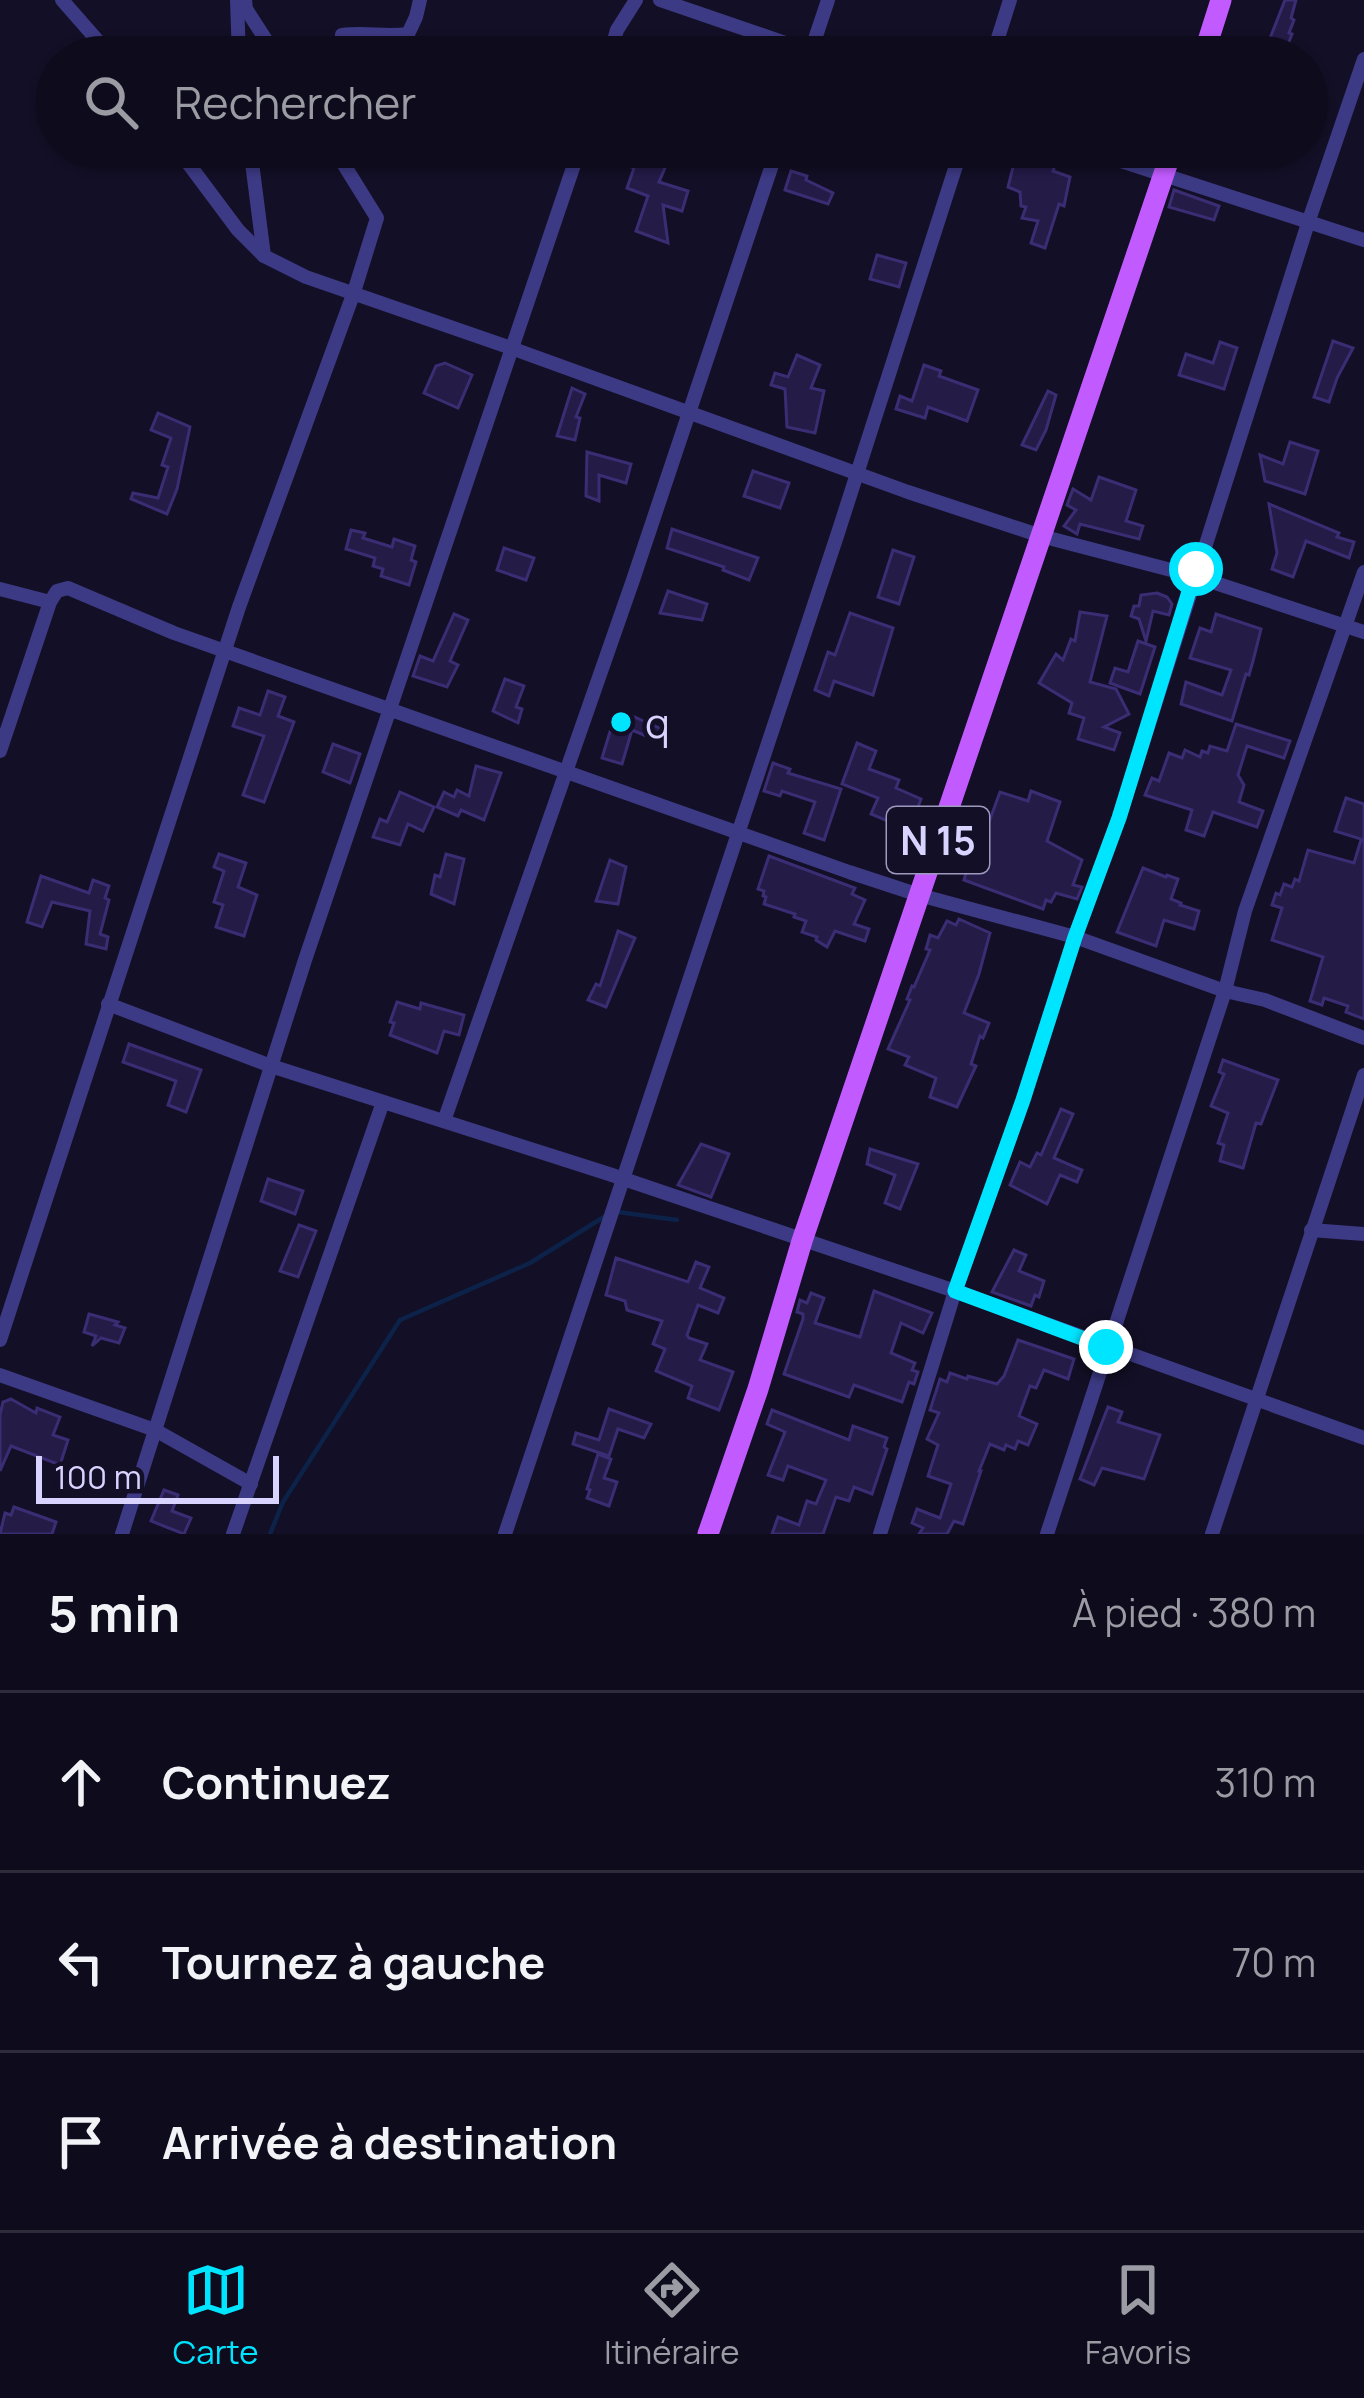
<!DOCTYPE html>
<html lang="fr">
<head>
<meta charset="utf-8">
<style>
	:root { --surface:#0e0b1c; --page:#1c1929; --text:#f1f3f6; --muted:#9b9ba3; --line:#2e2b3b; --accent:#00e5ff }
	body { margin:0; font-family:Manrope,sans-serif; background:var(--page); color:var(--text) }
	.scale { position:absolute; left:36px; bottom:30px; width:243px; box-sizing:border-box; padding-left:12px; border:6px solid #d9d4ff; border-top:0; font-size:33px; line-height:42px; white-space:nowrap; color:#d9d4ff; -webkit-text-stroke:9px #130f26; paint-order:stroke }
	.stop { position:absolute; width:36px; height:36px; margin:-27px; border:9px solid #00e5ff; border-radius:50%; background:#fff }
	.stop.end { background:#00e5ff; border-color:#fff; box-shadow:0 3px 12px #0008 }
	.list { margin:0; padding:0; list-style:none }
	h2 { display:flex; justify-content:space-between; align-items:center; height:156px; margin:0; padding:0 48px; font-size:51px }
	h2 small { font-size:39px; font-weight:400; color:var(--muted) }
	.list li { display:grid; grid-template-columns:78px 1fr auto; gap:36px; align-items:center; box-sizing:border-box; height:180px; padding:0 48px; border-top:3px solid var(--line) }
	.list b { display:block; font-size:45px; white-space:nowrap }
	.list em { font-size:39px; font-style:normal; color:var(--muted) }
	.icon { flex:none; width:66px; height:66px; fill:none; stroke:currentColor; stroke-width:2; stroke-linecap:round; stroke-linejoin:round }
	.map { position:relative; flex:none; width:1364px; height:1534px; overflow:hidden }
	.search { position:absolute; background:var(--surface); box-shadow:0 3px 9px #0004; left:36px; right:36px; top:36px; height:132px; display:flex; align-items:center; gap:30px; box-sizing:border-box; padding:0 42px; border-radius:66px; color:var(--muted); font-size:45px }
	.sheet { height:696px; background:var(--surface) }
	nav { display:flex; justify-content:space-around; align-items:center; box-sizing:border-box; height:168px; border-top:3px solid var(--line); background:var(--surface); font-size:33px; color:var(--muted) }
	nav a { display:grid; justify-items:center; gap:6px }
	nav .on { color:var(--accent) }
	.map>svg:first-child { display:block }
</style>
</head>
<body>
<div class="map">
<svg width="1364" height="1534" viewBox="0 0 1364 1534">
	<rect width="100%" height="100%" fill="#130f26"/>
	<g fill="none" stroke-linecap="round" stroke-linejoin="round">
		<g stroke="#0c2248" stroke-width="4.5">
			<path d="M618,1212L677,1220"/>
			<path d="M270,1534L283,1502L400,1320L530,1263L607,1215"/>
		</g>
	</g>
	<g fill="#241b47" stroke="#3b2d73" stroke-width="3">
		<path d="M1285,0H1296L1291,18L1294,20L1289,33L1292,34L1283,57H1269L1273,48L1267,46Z"/>
		<path d="M591,147H630L652,158L656,147H674L659,182L688,191L682,211L663,205L668,243L636,231L648,196L627,188L634,168L591,150Z"/>
		<path d="M1018,147H1039L1038,151L1058,157L1053,171L1070,177L1064,206L1059,204L1045,248L1031,243L1038,221L1022,218L1026,207L1021,206L1020,192L1008,187Z"/>
		<path d="M791,171L807,176L806,180L833,193L828,204L785,190Z"/>
		<path d="M1174,190L1219,206L1214,220L1169,207Z"/>
		<path d="M877,255L906,263L899,287L870,279Z"/>
		<path d="M1333,341L1353,348L1337,378L1329,402L1314,397Z"/>
		<path d="M1220,342L1237,348L1224,389L1179,375L1186,354L1213,363Z"/>
		<path d="M797,355L820,365L811,388L824,391L815,433L787,427L785,389L771,385L775,373L788,377Z"/>
		<path d="M445,363L472,375L458,408L424,393L436,366Z"/>
		<path d="M924,365L941,371L939,376L978,390L967,421L928,407L925,418L896,409L900,396L912,401Z"/>
		<path d="M572,388L585,394L576,417L580,418L575,440L557,436Z"/>
		<path d="M1048,391L1056,395L1046,430L1036,450L1022,445Z"/>
		<path d="M158,413L190,427L177,489L167,514L131,499L133,493L158,498L168,467L162,465L171,438L151,430Z"/>
		<path d="M1290,442L1318,451L1305,494L1265,481L1260,455L1283,464Z"/>
		<path d="M587,452L631,464L626,483L599,475V501L586,496Z"/>
		<path d="M753,471L789,483L780,508L744,496Z"/>
		<path d="M1099,477L1136,490L1126,521L1143,526L1139,539L1080,524L1077,534L1064,526L1076,510L1067,505L1073,489L1091,500Z"/>
		<path d="M1269,504L1339,533L1337,537L1354,542L1349,558L1306,541L1293,577L1272,569L1277,553Z"/>
		<path d="M672,529L758,558L749,580L723,570L724,567L667,548Z"/>
		<path d="M351,530L365,533L363,538L392,547L394,539L415,546L411,560L416,562L409,585L381,576L383,569L373,566L375,558L346,549Z"/>
		<path d="M504,548L534,558L526,580L497,570Z"/>
		<path d="M893,550L914,557L899,604L878,597Z"/>
		<path d="M668,591L707,604L702,620L660,613Z"/>
		<path d="M1157,593L1167,597L1172,604L1169,615L1153,611L1146,641L1139,619L1131,616L1134,606H1139L1141,595Z"/>
		<path d="M1080,612L1107,616L1090,682L1116,689L1129,714L1104,727L1120,733L1114,750L1078,739L1084,718L1069,713L1072,703L1039,683L1056,654L1063,660L1071,639L1075,641Z"/>
		<path d="M850,613L893,628L873,695L834,681L829,696L815,690L828,652L835,655Z"/>
		<path d="M454,614L468,620L450,661L458,665L447,687L413,676L420,656L433,661Z"/>
		<path d="M1216,614L1261,629L1253,661L1249,675L1246,674L1232,721L1181,704L1186,682L1222,695L1231,670L1190,658L1200,628L1211,632Z"/>
		<path d="M1138,641L1155,647L1140,694L1110,683L1115,668L1128,672Z"/>
		<path d="M505,679L524,686L516,707L522,709L518,723L493,711Z"/>
		<path d="M268,691L285,697L278,716L294,722L264,802L243,795L264,736L233,726L239,708L260,715Z"/>
		<path d="M621,711L666,731L661,742L632,730L622,764L602,758L612,725Z"/>
		<path d="M1236,724L1290,741L1284,758L1247,746L1238,775L1244,785L1239,802L1263,811L1257,827L1213,812L1204,836L1186,830L1192,810L1145,795L1152,778L1159,781L1169,753L1182,758L1185,750L1200,757L1202,751L1208,753L1210,746L1227,751Z"/>
		<path d="M857,743L876,751L869,769L899,780L896,788L921,799L909,830L871,814L878,798L842,784Z"/>
		<path d="M333,744L360,754L350,783L323,772Z"/>
		<path d="M773,763L790,769L788,773L841,789L824,840L804,833L815,802L782,791L780,796L764,791Z"/>
		<path d="M476,766L501,773L484,820L461,810L458,816L437,807L444,792L454,797L457,790L469,796Z"/>
		<path d="M1031,791L1060,802L1047,841L1082,860L1073,885L1082,887L1077,899L1056,893L1051,902L1046,900L1043,909L964,880L967,870L958,866L963,852L957,850L963,831L983,838L1000,792L1028,801Z"/>
		<path d="M400,792L434,807L423,831L408,824L400,845L373,837L380,819L387,822Z"/>
		<path d="M1346,798L1364,804V840L1335,831Z"/>
		<path d="M1361,840L1364,841V1019L1346,1012L1348,1006L1324,998L1322,1005L1310,1001L1323,957L1272,940L1282,908L1272,905L1276,893L1280,895L1284,884L1292,887L1295,879L1299,881L1308,850L1354,863Z"/>
		<path d="M219,854L246,863L238,887L257,895L244,936L216,927L223,905L214,902L224,871L214,867Z"/>
		<path d="M446,854L464,859L454,904L431,894L435,875L440,877Z"/>
		<path d="M769,856L855,888L852,894L865,900L854,924L869,929L865,941L835,931L827,947L816,940L817,937L802,932L806,921L794,917L795,914L764,904L766,897L763,896L764,891L758,889Z"/>
		<path d="M610,860L626,867L618,904L596,901Z"/>
		<path d="M1143,868L1166,877L1167,875L1178,879L1171,899L1181,903L1180,905L1199,911L1194,929L1164,920L1156,946L1117,932Z"/>
		<path d="M41,876L89,893L93,880L109,886L105,898L109,900L100,934L108,937L106,949L86,944L90,911L52,902L42,927L27,922Z"/>
		<path d="M959,919L990,933L979,974L964,1013L989,1023L983,1038L980,1036L971,1064L976,1066L957,1107L930,1097L936,1078L905,1065L909,1057L888,1049L910,1000L907,999L912,986L914,987L930,950L926,949L930,935L938,938L947,921L956,925Z"/>
		<path d="M618,931L635,938L606,1007L588,1000L596,984L600,986Z"/>
		<path d="M397,1002L420,1009L421,1003L464,1015L459,1035L444,1031L437,1053L390,1035L394,1023L390,1022Z"/>
		<path d="M129,1044L201,1070L186,1112L168,1105L176,1081L123,1062Z"/>
		<path d="M1223,1060L1278,1080L1261,1124L1256,1123L1243,1168L1220,1161L1224,1145L1218,1143L1228,1113L1211,1106L1224,1074L1219,1072Z"/>
		<path d="M1061,1109L1073,1114L1054,1158L1082,1170L1077,1182L1060,1175L1047,1204L1010,1185L1020,1162L1030,1167L1037,1153L1041,1155Z"/>
		<path d="M701,1144L729,1154L711,1197L678,1185Z"/>
		<path d="M870,1149L918,1164L900,1209L885,1203L895,1175L867,1164Z"/>
		<path d="M268,1179L303,1191L295,1214L261,1201Z"/>
		<path d="M299,1225L316,1231L298,1277L280,1271Z"/>
		<path d="M1014,1250L1026,1255L1019,1271L1044,1281L1039,1297L1035,1295L1031,1306L992,1292Z"/>
		<path d="M616,1258L688,1282L696,1262L709,1267L700,1288L724,1298L718,1313L698,1305L687,1335L689,1338L707,1344L700,1360L733,1372L719,1410L688,1398L692,1386L656,1371L665,1349L653,1344L662,1321L627,1310L625,1301L606,1295Z"/>
		<path d="M874,1291L932,1313L923,1333L901,1323L891,1353L915,1363L912,1370L918,1372L914,1384L909,1382L902,1402L854,1385L849,1397L784,1374L803,1319V1314L797,1312L800,1300L807,1303L811,1293L824,1298L815,1323L860,1337Z"/>
		<path d="M89,1314L118,1322L115,1325L125,1328L119,1343L101,1338L92,1346L96,1336L84,1332Z"/>
		<path d="M1018,1340L1074,1359L1068,1379L1044,1370L1036,1388L1030,1386L1019,1416L1037,1424L1028,1445L1018,1441L1015,1449L1006,1445L1004,1450L990,1444L979,1471H981L963,1524L954,1521L947,1534H919L923,1528L912,1523L917,1509L940,1518L951,1484L928,1476L938,1445L927,1439L939,1413L930,1410L940,1379L947,1382L950,1373L967,1379L968,1376L997,1384L1004,1376Z"/>
		<path d="M11,1399L36,1413L37,1408L60,1417L53,1435L68,1440L60,1465L11,1446L0,1471V1415L3,1402Z"/>
		<path d="M1108,1407L1122,1412L1118,1422L1160,1435L1144,1479L1102,1468L1094,1485L1080,1479Z"/>
		<path d="M609,1409L651,1424L644,1438L618,1429L609,1456L573,1444L576,1433L599,1440Z"/>
		<path d="M772,1410L849,1440L853,1426L887,1438L884,1447L887,1449L872,1494L854,1487L849,1501L836,1497L823,1534H772L778,1517L799,1525L807,1501L816,1504L826,1480L788,1466L783,1480L768,1475L785,1432L767,1424Z"/>
		<path d="M598,1454L611,1459L604,1478L617,1482L609,1506L587,1498L590,1490L587,1489Z"/>
		<path d="M164,1490L178,1495L172,1511L191,1518L184,1534L151,1521Z"/>
		<path d="M14,1507L56,1522L52,1534H0L5,1513L11,1515Z"/>
	</g>
	<g fill="none" stroke-linecap="round" stroke-linejoin="round">
		<g stroke="#3d3a85" stroke-width="14">
			<path d="M62,0L112,57"/>
			<path d="M237,0L239,57"/>
			<path d="M245,0L246,9L277,57"/>
			<path d="M660,0L826,57"/>
			<path d="M340,57L342,35C366,32 385,37 408,34L416,17L420,0"/>
			<path d="M609,57L617,30L636,0"/>
			<path d="M809,57L828,0"/>
			<path d="M992,57L1010,0"/>
			<path d="M176,147L238,230L264,256L306,277L511,348L908,492L1041,536L1194,576L1364,632"/>
			<path d="M250,147L264,256"/>
			<path d="M1078,147L1364,240"/>
			<path d="M0,589L50,602"/>
			<path d="M0,751L50,602L57,591L68,588L174,633L849,872L919,895L1075,937L1225,991L1265,1000L1364,1038"/>
			<path d="M108,1004L271,1066L609,1174L955,1291L1364,1438"/>
			<path d="M444,1121L633,580L778,147"/>
			<path d="M1311,1230L1364,1234"/>
			<path d="M0,1340L239,607L354,292L377,218L333,147"/>
			<path d="M0,1375L155,1430L251,1484"/>
			<path d="M122,1534L305,960L580,147"/>
			<path d="M233,1534L383,1102"/>
			<path d="M505,1534L837,536L962,147"/>
			<path d="M880,1534L955,1291L1023,1100L1075,937L1119,818L1309,220L1364,59"/>
			<path d="M1047,1534L1225,991L1245,911L1364,572"/>
			<path d="M1212,1534L1364,1075"/>
		</g>
		<g stroke="#c25bff" stroke-width="21">
			<path d="M1203,57L1221,0"/>
			<path d="M708,1534L758,1389L802,1241L1173,147"/>
		</g>
	</g>
	<g fill="none" stroke-linecap="round" stroke-linejoin="round">
		<path stroke="#00e5ff" stroke-width="15" d="M1106,1347L955,1291L1023,1100L1075,937L1119,818L1196,569"/>
	</g>
	<circle fill="#00e5ff" stroke="#130f26" stroke-width="4.5" cx="621" cy="722" r="12"/>
	<g text-anchor="middle" dominant-baseline="central" stroke-width="9" stroke-linejoin="round" paint-order="stroke">
		<rect fill="#130f26" stroke="#9e99be" stroke-width="3" x="887" y="807" width="102" height="66" rx="9"/>
		<g font-size="39" font-weight="bold" fill="#d9d4ff">
			<text x="938" y="840">N 15</text>
		</g>
		<g font-size="42" fill="#d9d4ff" stroke="#130f26" text-anchor="start">
			<text x="645" y="722">q</text>
		</g>
	</g>
</svg>
<div class="scale">100 m</div>
<div class="stop" style="left:1196px;top:569px"></div>
<div class="stop end" style="left:1106px;top:1347px"></div>
<div class="search"><svg class="icon" aria-label="search" viewBox="0 0 24 24"><circle cx="10" cy="10" r="6"/><path d="M15 15l6 6"/></svg>Rechercher</div>
</div>
<section class="sheet">
<h2>5 min<small>À pied · 380 m</small></h2>
<ul class="list">
<li><svg class="icon" aria-label="ahead" viewBox="0 0 24 24"><path d="M12 20V5M6 11l6-6 6 6"/></svg><div><b>Continuez</b></div><em>310 m</em></li>
<li><svg class="icon" aria-label="left" viewBox="0 0 24 24"><path d="M17 20v-9H6M10 6l-5 5 5 5"/></svg><div><b>Tournez à gauche</b></div><em>70 m</em></li>
<li><svg class="icon" aria-label="arrive" viewBox="0 0 24 24"><path d="M6 21V4h12l-3 4 3 4H6"/></svg><div><b>Arrivée à destination</b></div></li>
</ul>
</section>
<nav>
<a class="on"><svg class="icon" aria-label="map" viewBox="0 0 24 24"><path d="M3 6l6-2 6 2 6-2v14l-6 2-6-2-6 2zM9 4v14M15 6v14"/></svg>Carte</a>
<a><svg class="icon" aria-label="directions" viewBox="0 0 24 24"><path d="M12 3l9 9-9 9-9-9zM9 14v-3h6M13 9l2 2-2 2"/></svg>Itinéraire</a>
<a><svg class="icon" aria-label="saved" viewBox="0 0 24 24"><path d="M7 4h10v16l-5-4-5 4z"/></svg>Favoris</a>
</nav>
</body>
</html>
